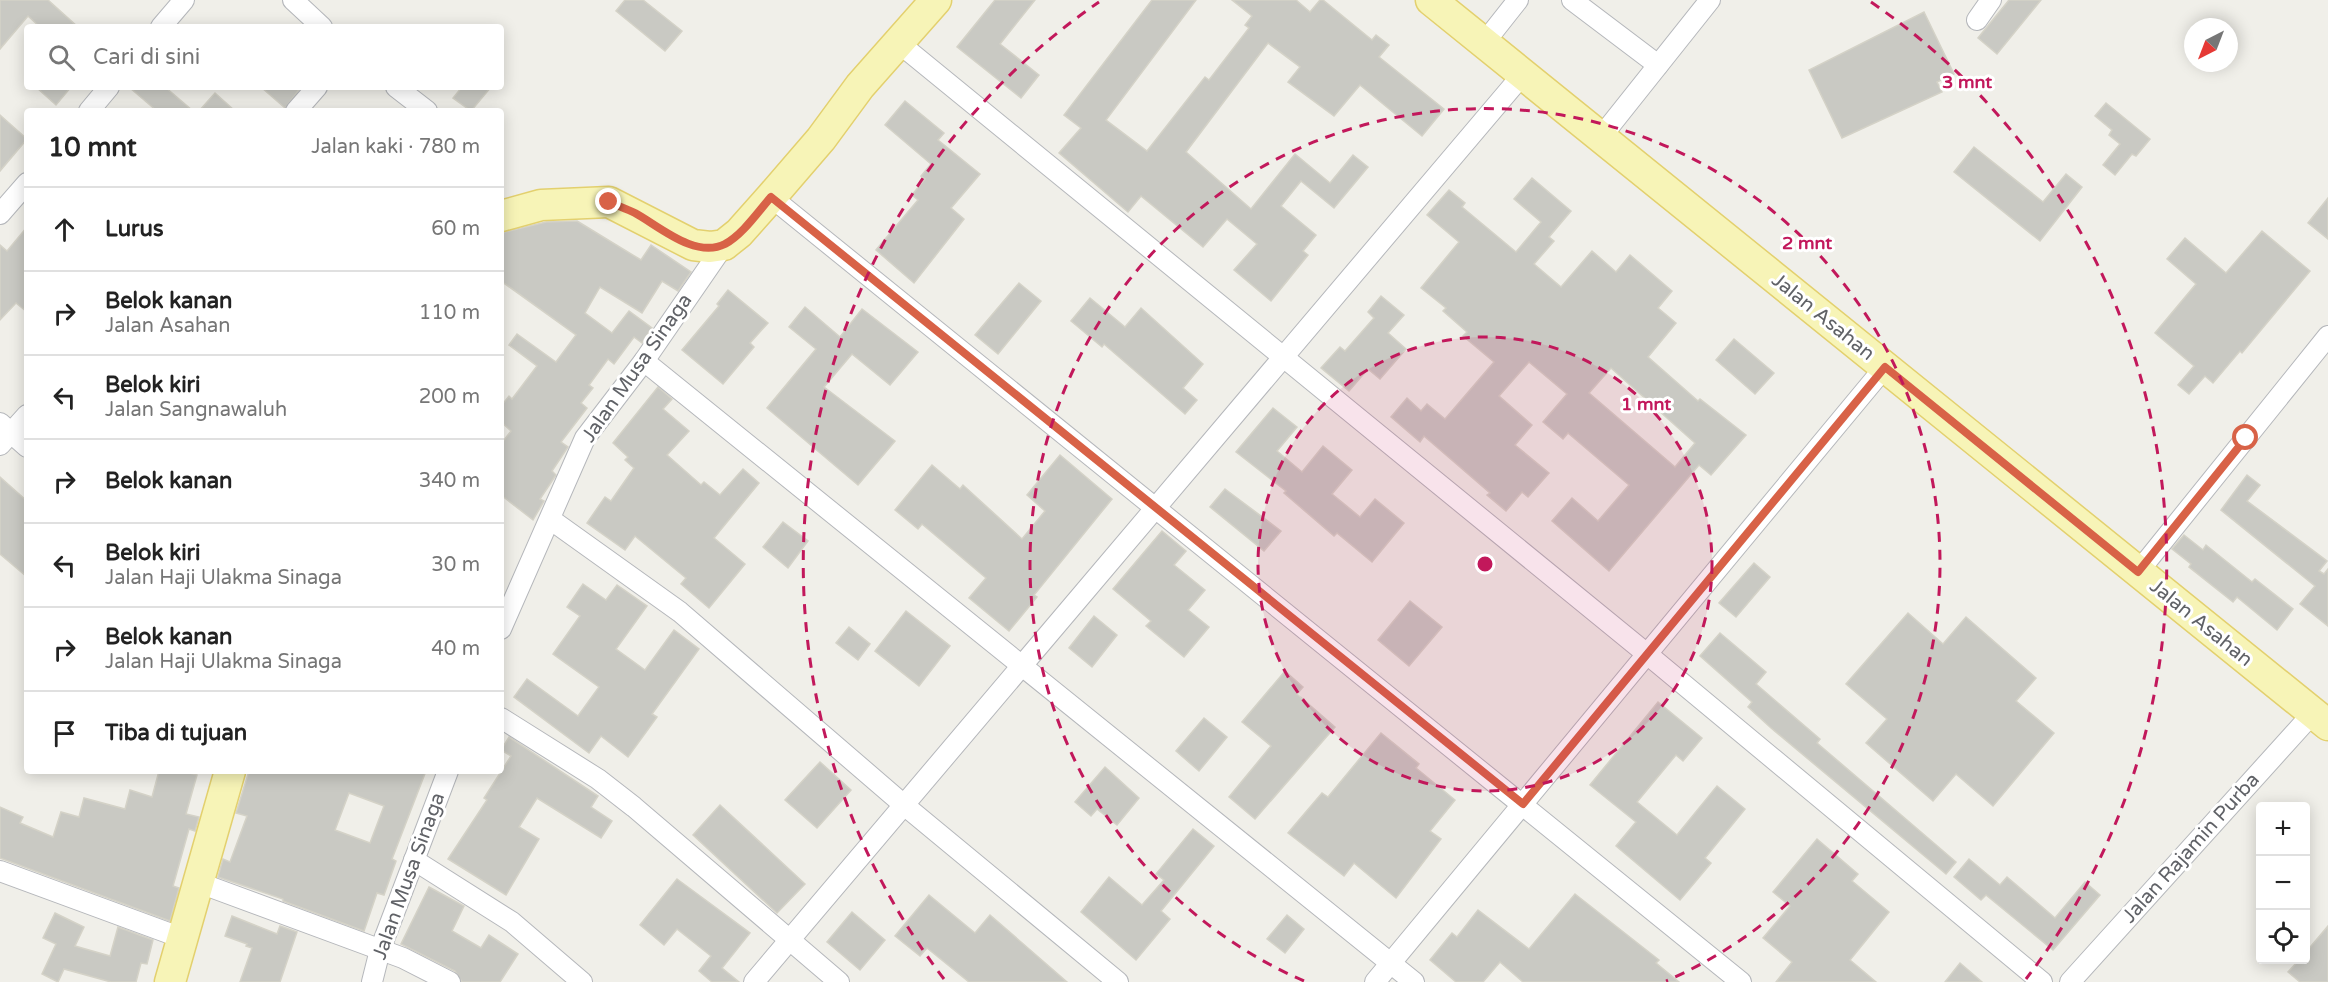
<!DOCTYPE html>
<html lang="id">
<head>
<meta charset="utf-8">
<style>
	:root { --surface:#fff; --page:#f2f2f2; --text:#222; --muted:#767676; --line:#e0e0e0 }
	body { margin:0; font-family:"Varela Round",sans-serif; background:var(--page); color:var(--text) }
	.controls { position:absolute; right:18px; bottom:18px; display:grid; overflow:hidden; border-radius:6px; box-shadow:0 3px 15px #0003 }
	.controls button { width:54px; height:54px; display:grid; place-items:center; padding:0; border:0; border-bottom:2px solid var(--line); background:var(--surface); color:var(--text); font:30px sans-serif }
	.compass { position:absolute; left:2184px; top:18px; width:54px; height:54px; border-radius:50%; background:var(--surface); box-shadow:0 3px 15px #0003; rotate:222deg }
	.stop { position:absolute; width:18px; height:18px; margin:-14px; border:4px solid #d86247; border-radius:50%; background:#fff }
	.stop.end { background:#d86247; border-color:#fff; box-shadow:0 2px 6px #0008 }
	.list { margin:0; padding:0; list-style:none }
	h2 { display:flex; justify-content:space-between; align-items:center; height:78px; margin:0; padding:0 24px; font-size:26px }
	h2 small { font-size:20px; font-weight:400; color:var(--muted) }
	.list li { display:grid; grid-template-columns:39px 1fr auto; gap:18px; align-items:center; box-sizing:border-box; height:84px; padding:0 24px; border-top:2px solid var(--line) }
	.list b { display:block; font-size:22px; white-space:nowrap }
	.list p { margin:0; font-size:20px; white-space:nowrap; color:var(--muted) }
	.list em { font-size:20px; font-style:normal; color:var(--muted) }
	.icon { flex:none; width:33px; height:33px; fill:none; stroke:currentColor; stroke-width:2; stroke-linecap:round; stroke-linejoin:round }
	.map { position:relative; flex:none; width:2328px; height:982px; overflow:hidden }
	.search { position:absolute; background:var(--surface); box-shadow:0 3px 15px #0003; left:24px; top:24px; width:480px; height:66px; display:flex; align-items:center; gap:15px; box-sizing:border-box; padding:0 21px; border-radius:6px; color:var(--muted); font-size:22px }
	.panel { position:absolute; background:var(--surface); box-shadow:0 3px 15px #0003; left:24px; top:108px; width:480px; height:666px; border-radius:6px }
	.map>svg:first-child { display:block }
</style>
</head>
<body>
<div class="map">
<svg width="2328" height="982" viewBox="0 0 2328 982">
	<rect width="100%" height="100%" fill="#f0efe9"/>
	<g fill="#c9c9c3" stroke="#d4d2c7" stroke-width="1.5" fill-rule="evenodd">
		<path d="M0,0H48L78,27H40L28,16L0,49Z"/>
		<path d="M625,0H643L682,31L665,51L616,11Z"/>
		<path d="M995,0H1035L1000,44L1039,75L1021,98L957,47Z"/>
		<path d="M1152,0H1196L1106,120L1147,151L1205,77L1209,80L1249,28L1245,25L1252,16L1232,0H1296L1310,12L1320,0H1323L1372,40L1376,35L1389,45L1379,57L1444,109L1422,136L1360,85L1334,116L1288,82L1300,67L1268,43L1186,152L1251,209L1295,154L1330,183L1353,155L1368,167L1334,208L1301,181L1281,206L1316,235L1303,251L1308,255L1271,301L1234,270L1257,244L1227,219L1203,247L1141,196L1128,212L1059,153L1081,128L1064,115Z"/>
		<path d="M2009,0H2041L1997,54L1978,38Z"/>
		<path d="M1924,12L1954,74L1937,82L1942,92L1842,138L1809,70Z"/>
		<path d="M36,87H71L56,105Z"/>
		<path d="M129,87H165L193,111H157Z"/>
		<path d="M261,87H301L285,108Z"/>
		<path d="M462,87H491L471,111L453,98Z"/>
		<path d="M215,93L235,111H199Z"/>
		<path d="M905,101L944,133L938,140L980,174L951,208L964,219L914,283L876,250L918,200L912,195L925,179L921,176L931,164L885,125Z"/>
		<path d="M2106,103L2150,139L2136,156L2132,154L2115,175L2103,165L2120,144L2109,135L2112,130L2095,116Z"/>
		<path d="M0,115L27,139L0,171Z"/>
		<path d="M1974,147L2043,202L2066,174L2082,187L2040,241L1954,172Z"/>
		<path d="M1532,178L1571,211L1549,237L1554,241L1534,264L1561,287L1592,251L1616,272L1630,255L1672,291L1658,308L1676,323L1648,357L1698,401L1700,399L1746,435L1711,475L1699,465L1609,571L1552,521L1572,498L1598,521L1629,485L1568,433L1563,439L1543,422L1567,394L1529,362L1499,396L1532,425L1515,445L1549,473L1528,497L1522,492L1506,511L1487,495L1490,493L1424,436L1420,442L1391,417L1407,398L1421,411L1427,404L1445,419L1494,362L1463,336L1467,332L1443,311L1446,308L1421,288L1459,242L1427,215L1449,190L1465,203L1462,207L1516,252L1541,222L1514,199ZM1611,368L1695,443L1675,467L1589,393Z"/>
		<path d="M2328,198V239L2308,223Z"/>
		<path d="M577,221L641,260L651,245L691,272L678,291L662,281L642,313L600,287L585,313L612,333L629,311L652,328L642,343L634,337L614,364L608,359L589,385L593,388L581,403L587,408L561,442L568,447L552,471L556,475L540,499L544,501L533,520L501,495V444L511,431L501,422V406L509,396L512,399L537,366L509,345L517,334L556,362L576,335L501,281V233L546,222Z"/>
		<path d="M27,227V312L16,303L0,320V245L7,251Z"/>
		<path d="M2262,231L2310,271L2242,353L2240,351L2213,383L2205,376L2189,394L2178,385L2194,366L2155,333L2196,284L2167,259L2185,238L2226,273Z"/>
		<path d="M1019,283L1041,301L998,354L975,335Z"/>
		<path d="M728,290L768,323L750,343L754,347L723,384L682,350L719,306L717,304Z"/>
		<path d="M1381,296L1404,315L1388,333L1406,349L1380,379L1368,369L1349,391L1321,368L1340,347L1345,351L1374,318L1368,312Z"/>
		<path d="M1090,298L1125,327L1141,308L1203,364L1183,388L1197,400L1185,414L1104,344L1102,347L1071,321Z"/>
		<path d="M805,307L840,337L862,309L918,352L890,385L852,354L824,387L895,441L858,485L767,408L816,349L789,327Z"/>
		<path d="M1734,339L1774,373L1755,394L1716,360Z"/>
		<path d="M658,387L672,399L663,409L689,431L667,455L701,485L704,482L720,495L743,469L759,483L714,538L745,564L709,608L681,584L686,578L635,536L625,550L587,523L605,497L611,501L634,468L625,460L628,457L613,443Z"/>
		<path d="M1273,408L1297,427L1277,451L1302,472L1323,446L1352,470L1332,494L1360,517L1375,499L1404,523L1372,562L1337,533L1334,536L1284,493L1286,491L1236,452Z"/>
		<path d="M1060,455L1112,499L1034,595L1037,597L1009,631L969,598L986,578L922,524L918,529L895,510L932,465L960,489L963,485L1022,539L1045,511L1027,495Z"/>
		<path d="M2247,475L2260,485L2247,501L2327,561L2319,571L2324,574L2328,569V626L2300,604L2315,586L2221,510Z"/>
		<path d="M0,477L27,501V577L0,554Z"/>
		<path d="M1225,489L1281,531L1264,551L1210,507Z"/>
		<path d="M783,522L808,541L788,568L763,547Z"/>
		<path d="M1162,531L1186,551L1174,565L1205,590L1188,610L1209,627L1184,657L1146,626L1151,621L1113,589Z"/>
		<path d="M2184,535L2203,550L2206,545L2252,582L2255,579L2293,609L2277,630L2237,597L2233,602L2189,567L2191,564L2172,549Z"/>
		<path d="M1754,563L1770,577L1736,617L1719,603Z"/>
		<path d="M583,584L606,600L617,585L647,606L616,649L645,670L674,630L699,649L652,714L657,717L628,757L601,736L589,753L514,697L527,679L578,716L599,687L553,654L580,616L567,607Z"/>
		<path d="M1410,601L1442,627L1409,666L1378,640Z"/>
		<path d="M906,611L950,646L919,686L875,651Z"/>
		<path d="M1908,613L1943,644L1966,617L2036,678L2016,701L2054,733L1993,806L1956,774L1933,801L1866,743L1887,719L1846,684Z"/>
		<path d="M1094,616L1117,635L1092,667L1069,648Z"/>
		<path d="M849,627L870,644L858,660L836,643Z"/>
		<path d="M1720,633L1766,672L1756,684L1820,739L1817,743L1956,862L1946,874L1771,728L1748,707L1752,702L1700,656Z"/>
		<path d="M1285,671L1303,687L1297,694L1335,727L1255,819L1229,797L1271,746L1242,722Z"/>
		<path d="M1658,702L1702,738L1683,761L1676,755L1637,802L1677,835L1717,786L1745,809L1705,858L1711,863L1680,900L1616,846L1636,822L1590,785Z"/>
		<path d="M1204,718L1227,737L1199,771L1176,751Z"/>
		<path d="M1381,733L1419,764L1416,768L1455,800L1430,831L1441,839L1396,898L1354,863L1344,876L1288,833L1322,793L1328,797Z"/>
		<path d="M509,737L598,796L591,807L612,821L601,838L537,798L519,827L539,839L506,895L448,859L487,800L484,798L511,756L501,750Z"/>
		<path d="M820,762L851,790L817,828L785,800Z"/>
		<path d="M1105,767L1139,798L1117,825L1097,809L1091,816L1075,802Z"/>
		<path d="M159,771H182L197,775L186,814L199,817L195,831L189,829L173,886L179,888L170,921L0,858V807L23,817L20,823L53,837L61,812L79,817L84,798L125,809L130,790L152,797Z"/>
		<path d="M249,771H426L392,859L396,861L384,895L377,893L364,931L283,901V899L218,877L223,859L230,862L247,816L236,813ZM349,793L384,806L370,843L335,830Z"/>
		<path d="M720,805L805,884L777,913L693,835Z"/>
		<path d="M1193,829L1214,846L1161,911L1170,919L1136,960L1081,912L1109,877L1142,905L1164,880L1156,874Z"/>
		<path d="M1817,839L1858,874L1852,881L1889,912L1850,960L1876,982H1776L1792,962L1763,938L1790,906L1773,892Z"/>
		<path d="M1969,859L2000,885L2007,877L2055,918L2085,882L2100,895L2053,950L1986,895L1981,900L1954,877Z"/>
		<path d="M677,879L750,933L722,968L739,982H712L699,971L711,956L677,929L664,945L640,925Z"/>
		<path d="M429,887L464,906L452,931L481,948L489,935L518,954L500,982H462L455,971L401,944Z"/>
		<path d="M1575,894L1659,960L1656,963L1679,982H1523L1500,962L1483,982H1456L1430,960L1452,933L1457,937L1478,910L1529,949Z"/>
		<path d="M929,895L975,933L990,915L1067,982H969L927,948L920,956L895,936Z"/>
		<path d="M852,912L885,940L860,970L827,942Z"/>
		<path d="M55,913L84,927L75,946L110,956L118,927L153,940L147,964L141,963L136,982H111L64,969L58,982L42,974L56,944L43,938Z"/>
		<path d="M1287,915L1304,929L1285,953L1267,939Z"/>
		<path d="M232,916L277,934L280,926L297,932L280,982H240L252,948L246,946L247,944L225,936Z"/>
		<path d="M2328,926V982H2300L2288,972L2299,960H2306V952Z"/>
		<path d="M1960,963L1982,982H1945Z"/>
	</g>
	<g fill="none" stroke-linecap="round" stroke-linejoin="round">
		<defs>
			<g id="street">
				<path d="M293,0L322,27"/>
				<path d="M1572,0L1658,65"/>
				<path d="M1977,20L1991,0"/>
				<path d="M161,27L184,0"/>
				<path d="M1484,43L1518,0"/>
				<path d="M900,44L1647,654L2042,982"/>
				<path d="M396,87L427,111"/>
				<path d="M89,111L109,87"/>
				<path d="M296,111L317,87"/>
				<path d="M1601,137L1710,0"/>
				<path d="M771,197L1741,982"/>
				<path d="M0,214L27,183"/>
				<path d="M644,361L1414,982"/>
				<path d="M0,423L27,447"/>
				<path d="M0,445L27,415"/>
				<path d="M550,519L680,612L904,805L1118,982"/>
				<path d="M2138,572L2328,336"/>
				<path d="M501,629L585,438L644,361L724,245"/>
				<path d="M501,718L598,779L634,807L839,982"/>
				<path d="M414,860L512,922L582,982"/>
				<path d="M0,871L182,938"/>
				<path d="M197,882L403,958L450,982"/>
				<path d="M372,982L380,950L448,771"/>
				<path d="M754,982L1523,74"/>
				<path d="M1375,982L1885,367"/>
				<path d="M2070,982L2313,713"/>
			</g>
			<g id="primary">
				<path d="M1431,0L2328,725"/>
				<path d="M501,216L541,205L609,202L693,245L710,247L724,245L739,233L771,197L821,139L860,86L936,0"/>
				<path d="M170,982L230,771"/>
			</g>
		</defs>
		<use href="#street" stroke="#b5b7bb" stroke-width="22"/>
		<use href="#primary" stroke="#e3d06e" stroke-width="33"/>
		<use href="#street" stroke="#fff" stroke-width="20"/>
		<use href="#primary" stroke="#f7f4b7" stroke-width="30"/>
	</g>
	<g fill="none" stroke-linecap="round" stroke-linejoin="round">
		<path stroke="#d86247" stroke-width="8" d="M609,202C618,206 627,209 635,213C659,226 695,259 725,244C743,234 757,213 771,197L1523,804L1885,367L2138,572L2246,438"/>
	</g>
	<circle cx="1485" cy="564" r="227" fill="#c2185b" fill-opacity=".12"/>
	<g fill="none" stroke="#c2185b" stroke-width="3" stroke-dasharray="10 8">
		<circle cx="1485" cy="564" r="227"/>
		<path d="M1304 981A455 455 0 1 1 1666 981"/>
		<path d="M944 979A682 682 0 0 1 1099 2M1871 2A682 682 0 0 1 2026 979"/>
	</g>
	<g text-anchor="middle" dominant-baseline="central" stroke-width="6" stroke-linejoin="round" paint-order="stroke">
		<g font-size="20" fill="#606267" stroke="#fff">
			<text transform="translate(1823 317) rotate(39)">Jalan Asahan</text>
			<text transform="translate(637 368) rotate(-55)">Jalan Musa Sinaga</text>
			<text transform="translate(2201 623) rotate(39)">Jalan Asahan</text>
			<text transform="translate(2191 848) rotate(-48)">Jalan Rajamin Purba</text>
			<text transform="translate(409 876) rotate(-70)">Jalan Musa Sinaga</text>
		</g>
	</g>
	<circle cx="1485" cy="564" r="9" fill="#c2185b" stroke="#fff" stroke-width="3"/>
	<g font-size="18" text-anchor="middle" font-weight="bold" fill="#c2185b" stroke="#fff" stroke-width="6" stroke-linejoin="round" paint-order="stroke">
		<text x="1967" y="88">3 mnt</text>
		<text x="1807" y="249">2 mnt</text>
		<text x="1646" y="410">1 mnt</text>
	</g>
</svg>
<div class="controls">
<button>+</button>
<button>−</button>
<button><svg class="icon" aria-label="locate" viewBox="0 0 24 24"><circle cx="12" cy="12" r="6"/><path d="M12 2v4M12 18v4M2 12h4M18 12h4"/></svg></button>
</div>
<svg class="compass" viewBox="-18 -18 36 36"><path d="M0-13l5 13h-10z" fill="#e53935"/><path d="M0 13l5-13h-10z" fill="#767676"/></svg>
<div class="stop" style="left:2246px;top:438px"></div>
<div class="stop end" style="left:609px;top:202px"></div>
<div class="search"><svg class="icon" aria-label="search" viewBox="0 0 24 24"><circle cx="10" cy="10" r="6"/><path d="M15 15l6 6"/></svg>Cari di sini</div>
<section class="panel">
<h2>10 mnt<small>Jalan kaki · 780 m</small></h2>
<ul class="list">
<li><svg class="icon" aria-label="ahead" viewBox="0 0 24 24"><path d="M12 20V5M6 11l6-6 6 6"/></svg><div><b>Lurus</b></div><em>60 m</em></li>
<li><svg class="icon" aria-label="right" viewBox="0 0 24 24"><path d="M7 20v-9h11M14 6l5 5-5 5"/></svg><div><b>Belok kanan</b><p>Jalan Asahan</p></div><em>110 m</em></li>
<li><svg class="icon" aria-label="left" viewBox="0 0 24 24"><path d="M17 20v-9H6M10 6l-5 5 5 5"/></svg><div><b>Belok kiri</b><p>Jalan Sangnawaluh</p></div><em>200 m</em></li>
<li><svg class="icon" aria-label="right" viewBox="0 0 24 24"><path d="M7 20v-9h11M14 6l5 5-5 5"/></svg><div><b>Belok kanan</b></div><em>340 m</em></li>
<li><svg class="icon" aria-label="left" viewBox="0 0 24 24"><path d="M17 20v-9H6M10 6l-5 5 5 5"/></svg><div><b>Belok kiri</b><p>Jalan Haji Ulakma Sinaga</p></div><em>30 m</em></li>
<li><svg class="icon" aria-label="right" viewBox="0 0 24 24"><path d="M7 20v-9h11M14 6l5 5-5 5"/></svg><div><b>Belok kanan</b><p>Jalan Haji Ulakma Sinaga</p></div><em>40 m</em></li>
<li><svg class="icon" aria-label="arrive" viewBox="0 0 24 24"><path d="M6 21V4h12l-3 4 3 4H6"/></svg><div><b>Tiba di tujuan</b></div></li>
</ul>
</section>
</div>
</body>
</html>
